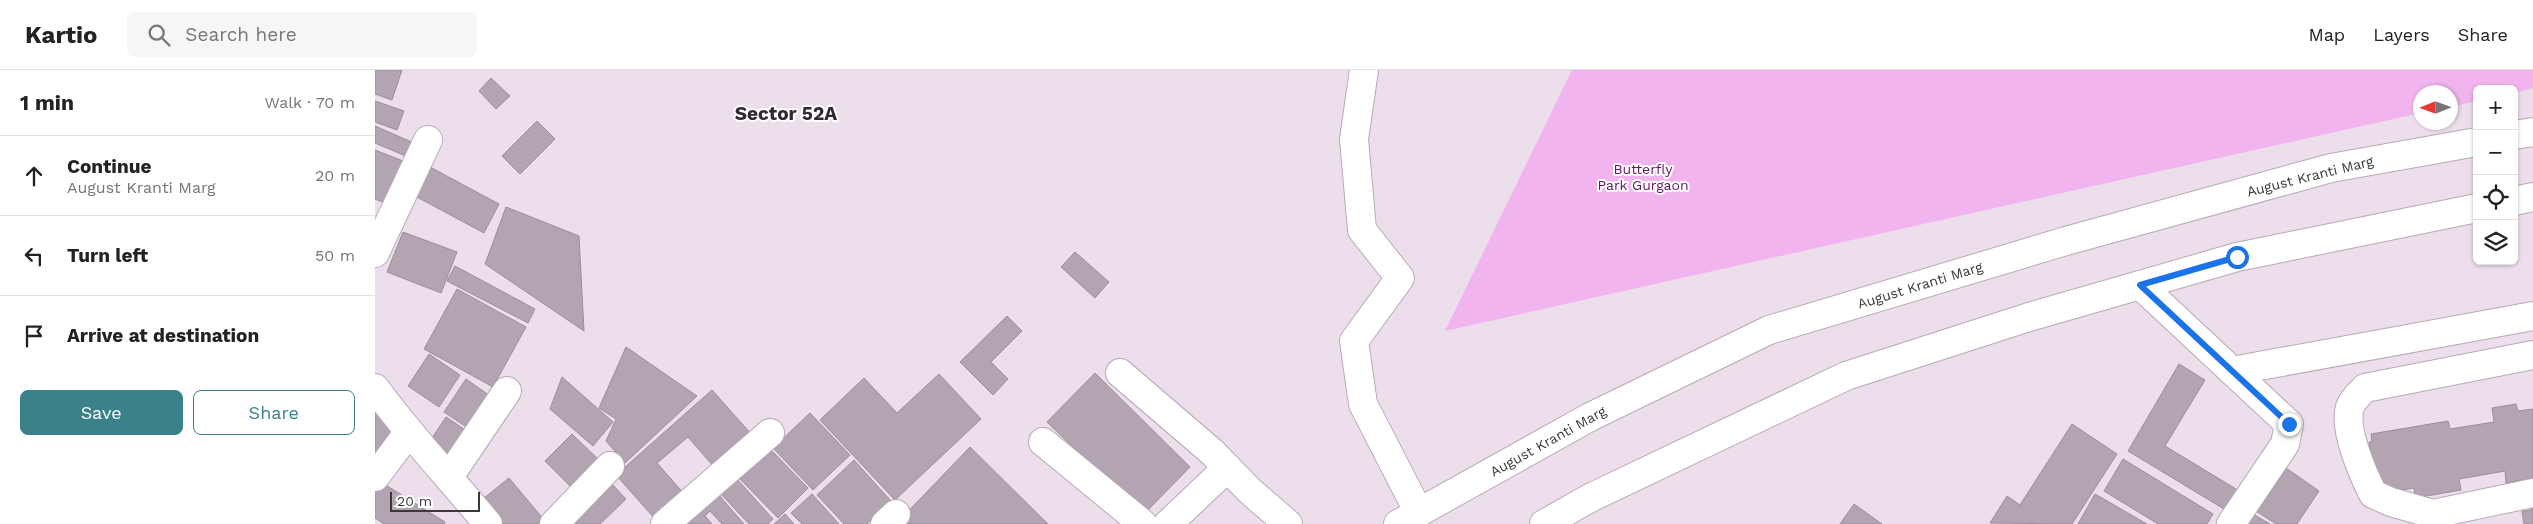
<!DOCTYPE html>
<html lang="en">
<head>
<meta charset="utf-8">
<style>
	:root { --surface:#fff; --page:#f6f6f6; --text:#222; --muted:#767676; --line:#e0e0e0; --accent:#3a8189 }
	body { margin:0; font-family:"Work Sans",sans-serif; background:var(--page); color:var(--text) }
	.controls { position:absolute; right:15px; top:15px; display:grid; overflow:hidden; border-radius:8px; box-shadow:0 1px 4px #0004 }
	.controls button { width:45px; height:45px; display:grid; place-items:center; padding:0; border:0; border-bottom:1px solid var(--line); background:var(--surface); color:var(--text); font:25px sans-serif }
	.compass { position:absolute; left:2038px; top:15px; width:45px; height:45px; border-radius:50%; background:var(--surface); box-shadow:0 1px 4px #0004; rotate:269deg }
	.scale { position:absolute; left:15px; bottom:12px; width:90px; box-sizing:border-box; padding-left:5px; border:2px solid #3d373c; border-top:0; font-size:14px; line-height:18px; white-space:nowrap; color:#3d373c; -webkit-text-stroke:4px #fff; paint-order:stroke }
	.stop { position:absolute; width:15px; height:15px; margin:-11px; border:4px solid #1a73e8; border-radius:50%; background:#fff }
	.stop.end { background:#1a73e8; border-color:#fff; box-shadow:0 1px 5px #0008 }
	.list { margin:0; padding:0; list-style:none }
	h2 { display:flex; justify-content:space-between; align-items:center; height:65px; margin:0; padding:0 20px; font-size:21px }
	h2 small { font-size:16px; font-weight:400; color:var(--muted) }
	.list li { display:grid; grid-template-columns:32px 1fr auto; gap:15px; align-items:center; box-sizing:border-box; height:80px; padding:0 20px; border-top:1px solid var(--line) }
	.list b { display:block; font-size:19px; white-space:nowrap }
	.list p { margin:0; font-size:16px; white-space:nowrap; color:var(--muted) }
	.list em { font-size:16px; font-style:normal; color:var(--muted) }
	.actions { display:flex; gap:10px; padding:15px 20px }
	.actions a { flex:1; padding:11px 0; border:1px solid var(--accent); border-radius:8px; text-align:center; font-size:18px; color:var(--accent) }
	.actions .main { background:var(--accent); color:#fff }
	.icon { flex:none; width:28px; height:28px; fill:none; stroke:currentColor; stroke-width:2; stroke-linecap:round; stroke-linejoin:round }
	.map { position:relative; flex:none; width:2158px; height:454px; overflow:hidden }
	header { display:flex; align-items:center; gap:30px; box-sizing:border-box; height:70px; padding:0 25px; background:var(--surface); border-bottom:1px solid var(--line) }
	header strong { font-size:24px }
	nav { display:flex; gap:28px; margin-inline-start:auto; font-size:18px }
	.search { width:350px; height:45px; background:var(--page); display:flex; align-items:center; gap:12px; box-sizing:border-box; padding:0 18px; border-radius:8px; color:var(--muted); font-size:19px }
	main { display:flex }
	aside { flex:1; background:var(--surface) }
	.map>svg:first-child { display:block }
</style>
</head>
<body>
<header>
<strong>Kartio</strong>
<div class="search"><svg class="icon" aria-label="search" viewBox="0 0 24 24"><circle cx="10" cy="10" r="6"/><path d="M15 15l6 6"/></svg>Search here</div>
<nav><a>Map</a><a>Layers</a><a>Share</a></nav>
</header>
<main>
<aside>
<h2>1 min<small>Walk · 70 m</small></h2>
<ul class="list">
<li><svg class="icon" aria-label="ahead" viewBox="0 0 24 24"><path d="M12 20V5M6 11l6-6 6 6"/></svg><div><b>Continue</b><p>August Kranti Marg</p></div><em>20 m</em></li>
<li><svg class="icon" aria-label="left" viewBox="0 0 24 24"><path d="M17 20v-9H6M10 6l-5 5 5 5"/></svg><div><b>Turn left</b></div><em>50 m</em></li>
<li><svg class="icon" aria-label="arrive" viewBox="0 0 24 24"><path d="M6 21V4h12l-3 4 3 4H6"/></svg><div><b>Arrive at destination</b></div></li>
</ul>
<div class="actions"><a class="main">Save</a><a>Share</a></div>
</aside>
<div class="map">
<svg width="2158" height="454" viewBox="0 0 2158 454">
	<rect width="100%" height="100%" fill="#ecdeeb"/>
	<path fill="#f2b4ef" d="M1197,0H2158V18L2139,23V19H2102V31L2076,37V22H2046L2045,43L1070,261Z"/>
	<g fill="#b2a5b1" stroke="#9b8e9a">
		<path d="M0,0H27L17,30L0,24Z"/>
		<path d="M116,8L135,26L121,39L104,21Z"/>
		<path d="M0,31L29,41L22,60L0,52Z"/>
		<path d="M162,51L180,69L145,104L127,86Z"/>
		<path d="M0,56L39,73L33,87L0,73Z"/>
		<path d="M0,80L33,93L17,136L0,129Z"/>
		<path d="M55,97L124,134L109,163L40,126Z"/>
		<path d="M131,137L204,166L209,261L110,194Z"/>
		<path d="M28,162L82,182L66,223L12,202Z"/>
		<path d="M700,182L734,212L720,228L686,197Z"/>
		<path d="M80,196L160,239L153,253L72,211Z"/>
		<path d="M82,219L151,257L118,317L49,279Z"/>
		<path d="M632,246L647,261L616,292L633,309L618,325L585,292Z"/>
		<path d="M251,277L322,326L250,393L231,371L241,349L224,338Z"/>
		<path d="M54,284L85,305L64,337L33,316Z"/>
		<path d="M1804,294L1830,310L1790,376L1866,422L1854,442L1753,381Z"/>
		<path d="M720,303L815,397L768,445L672,352Z"/>
		<path d="M564,304L606,349L520,430L445,350L489,308L522,343Z"/>
		<path d="M187,307L238,352L218,376L175,339Z"/>
		<path d="M91,309L121,330L99,362L69,342Z"/>
		<path d="M337,320L377,365L340,398L313,367L282,393L310,425L281,450L241,405Z"/>
		<path d="M0,334L26,354L0,387Z"/>
		<path d="M2141,334L2143,341L2158,339V408L2131,413L2130,401L2084,409L2086,420L2040,428L2039,418L2009,423L2002,417L1994,372H1997L1996,364L2073,351L2075,359L2119,352L2117,338Z"/>
		<path d="M435,343L475,385L438,420L398,378Z"/>
		<path d="M71,347L98,365L76,393L55,371Z"/>
		<path d="M1697,354L1742,384L1697,454L1615,453L1632,426L1645,435Z"/>
		<path d="M197,364L225,391L198,419L170,391Z"/>
		<path d="M595,377L673,454H525L523,452Z"/>
		<path d="M395,379L433,418L403,448L365,409Z"/>
		<path d="M1748,389L1838,444L1832,454H1783L1729,421Z"/>
		<path d="M479,390L516,431L492,454H469L442,425Z"/>
		<path d="M1911,398L1944,421L1922,454H1901L1881,441Z"/>
		<path d="M134,408L170,451L167,454H122L104,432Z"/>
		<path d="M361,408L398,449L393,454H374L345,423Z"/>
		<path d="M6,412L70,452L69,454H9L0,448V422Z"/>
		<path d="M236,413L251,429L225,454H192Z"/>
		<path d="M343,424L369,454H347L335,441L330,446L337,454H310Z"/>
		<path d="M437,424L464,454H427L416,443Z"/>
		<path d="M1720,424L1772,454H1703Z"/>
		<path d="M2155,430H2158V454H2149L2147,441L2156,440Z"/>
		<path d="M1479,434L1507,454H1465Z"/>
		<path d="M410,444L419,454H399Z"/>
		<path d="M1878,444L1895,454H1872Z"/>
	</g>
	<g fill="none" stroke-linecap="round" stroke-linejoin="round">
		<defs>
			<g id="minor">
				<path d="M989,0L979,69L987,160L1025,208L979,271L988,334L1044,443"/>
				<path d="M0,183L53,70"/>
				<path d="M1765,215L1914,354L1910,374L1856,454"/>
				<path d="M2158,285L1990,318C1985,323 1977,330 1975,337C1968,359 1988,404 1998,424L2016,432L2058,444L2158,423"/>
				<path d="M1857,301L2158,246"/>
				<path d="M745,303L837,382L875,421L913,454"/>
				<path d="M0,318C35,366 75,408 113,454"/>
				<path d="M668,372L768,454"/>
				<path d="M0,407L33,363"/>
				<path d="M74,407L132,321"/>
				<path d="M179,454L235,396"/>
				<path d="M290,454L395,363"/>
				<path d="M510,454L521,444"/>
				<path d="M793,454L852,398"/>
			</g>
			<g id="major">
				<path d="M2139,65L2158,62"/>
				<path d="M2139,131L2158,127"/>
				<path d="M1023,454L1215,347L1394,260L1691,171L1956,98L2102,72"/>
				<path d="M1169,454L1215,428L1471,306L1654,247L1862,187L2102,138"/>
			</g>
		</defs>
		<use href="#minor" stroke="#b7aab6" stroke-width="30"/>
		<use href="#major" stroke="#b7aab6" stroke-width="30"/>
		<use href="#minor" stroke="#fff" stroke-width="28"/>
		<use href="#major" stroke="#fff" stroke-width="28"/>
	</g>
	<g fill="none" stroke-linecap="round" stroke-linejoin="round">
		<path stroke="#1a73e8" stroke-width="6" d="M1862,187L1765,215L1914,354"/>
	</g>
	<g text-anchor="middle" dominant-baseline="central" stroke-width="4" stroke-linejoin="round" paint-order="stroke">
		<g font-size="14" fill="#621561" stroke="#fff">
			<text x="1268" y="99">Butterfly<tspan x="1268" dy="16">Park Gurgaon</tspan></text>
		</g>
		<g font-size="14" fill="#3d373c" stroke="#fff">
			<text transform="translate(1935 106) rotate(-14)">August Kranti Marg</text>
			<text transform="translate(1545 215) rotate(-17)">August Kranti Marg</text>
			<text transform="translate(1173 371) rotate(-29)">August Kranti Marg</text>
		</g>
		<g font-size="19" font-weight="bold" fill="#322832" stroke="#fff">
			<text x="411" y="43">Sector 52A</text>
		</g>
	</g>
</svg>
<div class="controls">
<button>+</button>
<button>−</button>
<button><svg class="icon" aria-label="locate" viewBox="0 0 24 24"><circle cx="12" cy="12" r="6"/><path d="M12 2v4M12 18v4M2 12h4M18 12h4"/></svg></button>
<button><svg class="icon" aria-label="layers" viewBox="0 0 24 24"><path d="M12 4l9 5-9 5-9-5zM3 14l9 5 9-5"/></svg></button>
</div>
<svg class="compass" viewBox="-18 -18 36 36"><path d="M0-13l5 13h-10z" fill="#e53935"/><path d="M0 13l5-13h-10z" fill="#767676"/></svg>
<div class="scale">20 m</div>
<div class="stop" style="left:1862px;top:187px"></div>
<div class="stop end" style="left:1914px;top:354px"></div>
</div>
</main>
</body>
</html>
